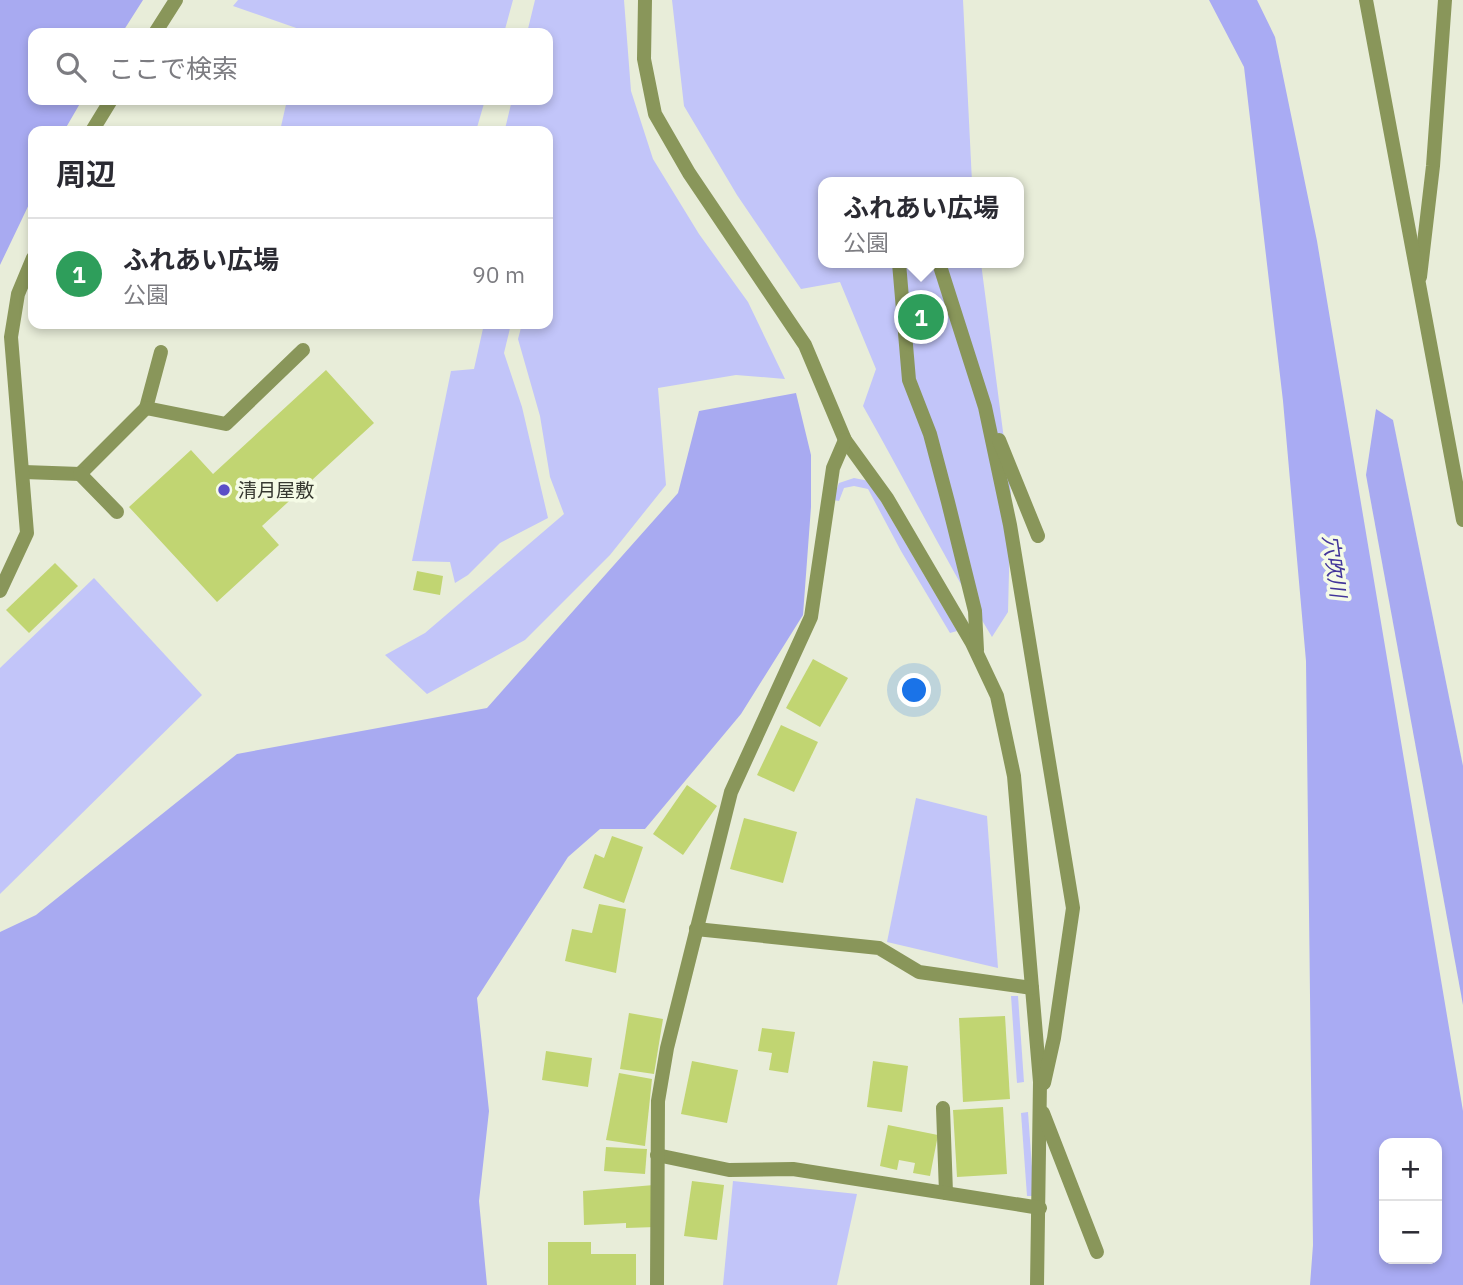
<!DOCTYPE html>
<html lang="ja">
<head>
<meta charset="utf-8">
<style>
	:root { --surface:#fff; --page:#f7f7f7; --text:#2b2b33; --muted:#7c7c81; --line:#e1e1e2; --accent:#5b4fc7 }
	body { margin:0; font-family:"IBM Plex Sans","Noto Sans JP",sans-serif; background:var(--page); color:var(--text) }
	.controls { position:absolute; right:21px; bottom:21px; display:grid; overflow:hidden; border-radius:14px; box-shadow:0 4px 10px #0003 }
	.controls button { width:63px; height:63px; display:grid; place-items:center; padding:0; border:0; border-bottom:2px solid var(--line); background:var(--surface); color:var(--text); font:35px sans-serif }
	.you { position:absolute; left:915px; top:691px; width:24px; height:24px; margin:-18px; border:5px solid #fff; border-radius:50%; background:#1a73e8; box-shadow:0 0 0 10px #1a73e833 }
	.badge { display:grid; place-items:center; width:46px; height:46px; border-radius:50%; background:var(--accent); color:#fff; font-size:23px; font-weight:700 }
	.pin { position:absolute; translate:-50% -50%; border:4px solid #fff; box-shadow:0 2px 7px #0006 }
	.popup { position:absolute; left:818px; top:177px; width:206px; height:91px; box-sizing:border-box; display:grid; place-content:center; border-radius:14px; background:var(--surface); filter:drop-shadow(0 2px 5px #0005); font-size:23px; white-space:nowrap; color:var(--muted) }
	.popup b { font-size:26px; color:var(--text) }
	.popup::after { content:''; position:absolute; left:50%; top:100%; margin-left:-14px; border:14px solid transparent; border-top-color:var(--surface) }
	.list { margin:0; padding:0; list-style:none }
	h2 { display:flex; justify-content:space-between; align-items:center; height:91px; margin:0; padding:0 28px; font-size:30px }
	h2 small { font-size:23px; font-weight:400; color:var(--muted) }
	.list li { display:grid; grid-template-columns:46px 1fr auto; gap:21px; align-items:center; box-sizing:border-box; height:112px; padding:0 28px; border-top:2px solid var(--line) }
	.list b { display:block; font-size:26px; white-space:nowrap }
	.list p { margin:0; font-size:23px; white-space:nowrap; color:var(--muted) }
	.list em { font-size:23px; font-style:normal; color:var(--muted) }
	.icon { flex:none; width:38px; height:38px; fill:none; stroke:currentColor; stroke-width:2; stroke-linecap:round; stroke-linejoin:round }
	.map { position:relative; flex:none; width:1463px; height:1285px; overflow:hidden }
	.search { position:absolute; background:var(--surface); box-shadow:0 4px 10px #0003; left:28px; top:28px; width:525px; height:77px; display:flex; align-items:center; gap:18px; box-sizing:border-box; padding:0 24px; border-radius:14px; color:var(--muted); font-size:26px }
	.panel { position:absolute; background:var(--surface); box-shadow:0 4px 10px #0003; left:28px; top:126px; width:525px; height:203px; border-radius:14px }
	.map>svg:first-child { display:block }
</style>
</head>
<body>
<div class="map">
<svg width="1463" height="1285" viewBox="0 0 1463 1285">
	<rect width="100%" height="100%" fill="#e8edd9"/>
	<g fill="#c2c5f9">
		<path d="M238,0H513L504,33H302V30L233,6Z"/>
		<path d="M535,0H624L631,91L653,159L699,234L748,302L785,379L736,375L658,388L666,485L610,555L525,640L427,694L385,655L425,633L564,514L550,477L540,416L518,339L522,324H548V131L505,129L512,100H548V33H527Z"/>
		<path d="M672,0H963L972,182H823V263H981L1011,493L1008,612L992,637C946,562 907,483 863,406L876,369L840,282L801,289L737,195L684,106Z"/>
		<path d="M287,100H485L476,131H280Z"/>
		<path d="M484,324H511L504,353L522,407L548,518L500,543L468,575L455,583L450,562L412,561L451,371L474,369Z"/>
		<path d="M854,478L869,481L957,631L950,633L901,551L868,489L854,486L844,488L839,501L833,500L839,483Z"/>
		<path d="M94,578L202,695L0,894V668Z"/>
		<path d="M916,798L987,816L998,968L887,942Z"/>
		<path d="M1011,996H1018L1024,1082L1017,1083Z"/>
		<path d="M1028,1112L1034,1196H1027L1021,1113Z"/>
		<path d="M733,1181L857,1194L837,1285H723Z"/>
	</g>
	<g fill="#a8aaf1">
		<path d="M0,0H143L122,33H33V100H82L64,131H33V196L0,265Z"/>
		<path d="M796,393L811,455V507L803,615L741,714L645,829H600L568,857L477,998L489,1111L479,1201L487,1285H0V932L36,915L237,754L487,708L678,493L699,411Z"/>
		<path d="M1376,409L1393,420L1463,766V1005L1366,475Z"/>
	</g>
	<path fill="#a9abf3" fill-rule="evenodd" d="M1209,0H1257L1275,37L1317,241L1463,1111V1285H1310L1313,1245L1306,661L1283,401L1244,67ZM1384,1143H1437V1259H1384Z"/>
	<g fill="#c1d572">
		<path d="M326,370L374,423L262,526L279,545L217,602L129,507L191,450L213,474Z"/>
		<path d="M55,563L78,586L29,633L6,610Z"/>
		<path d="M417,571L443,576L440,595L413,590Z"/>
		<path d="M813,659L848,678L820,727L786,708Z"/>
		<path d="M781,725L818,742L794,792L757,775Z"/>
		<path d="M687,785L717,806L683,855L653,834Z"/>
		<path d="M744,818L797,832L783,883L730,869Z"/>
		<path d="M612,836L643,847L624,903L583,888L595,854L604,858Z"/>
		<path d="M599,904L626,909L616,973L565,961L572,929L592,933Z"/>
		<path d="M629,1013L663,1019L654,1074L620,1069Z"/>
		<path d="M1005,1016L1010,1099L963,1102L959,1018Z"/>
		<path d="M762,1028L795,1032L788,1073L769,1070L772,1053L758,1051Z"/>
		<path d="M546,1051L592,1058L588,1087L542,1080Z"/>
		<path d="M692,1061L738,1070L727,1123L681,1114Z"/>
		<path d="M873,1061L908,1066L902,1112L867,1107Z"/>
		<path d="M619,1073L652,1079L645,1146L606,1140Z"/>
		<path d="M1003,1107L1007,1174L957,1177L953,1110Z"/>
		<path d="M888,1125L938,1135L930,1176L913,1173L915,1163L899,1160L897,1170L880,1166Z"/>
		<path d="M606,1147L647,1149L645,1174L604,1171Z"/>
		<path d="M692,1181L724,1185L717,1240L684,1236Z"/>
		<path d="M654,1185L656,1227L626,1228V1223L584,1225L583,1191Z"/>
		<path d="M548,1242H591V1254H636V1285H548Z"/>
	</g>
	<g fill="none" stroke-linecap="round" stroke-linejoin="round">
		<g stroke="#89965a" stroke-width="14">
			<path d="M146,408L161,352"/>
			<path d="M24,472L80,474L146,408L226,424L303,350"/>
			<path d="M80,474L117,512"/>
		</g>
		<g stroke="#89965a" stroke-width="14">
			<path d="M645,0L644,59L655,114L689,173L805,345L845,440L887,498L972,643L997,696L1014,776L1040,1082L1037,1285"/>
			<path d="M155,33L176,0"/>
			<path d="M92,131L111,100"/>
			<path d="M899,263L909,380L930,434L948,502L975,611L977,650"/>
			<path d="M939,263L985,407L1010,525L1073,908L1054,1038L1044,1083"/>
			<path d="M1420,277L1433,166L1445,0"/>
			<path d="M999,440L1038,536"/>
			<path d="M0,591L27,533L11,337L18,294L33,258"/>
			<path d="M696,929L879,948L919,972L1032,988"/>
			<path d="M943,1108L946,1193"/>
			<path d="M1043,1113L1097,1252"/>
			<path d="M657,1155L729,1170L793,1169L1040,1208"/>
			<path d="M657,1285L658,1101L667,1048L731,792L811,617L833,468L845,440"/>
		</g>
		<path stroke="#89965a" stroke-width="14" d="M1366,0L1463,520"/>
	</g>
	<circle fill="#5b4fc7" stroke="#f5fbe6" stroke-width="2.5" cx="224" cy="490" r="7"/>
	<g text-anchor="middle" dominant-baseline="central" stroke-width="7" stroke-linejoin="round" paint-order="stroke">
		<g font-size="19" fill="#363830" stroke="#f5fbe6" text-anchor="start">
			<text x="238" y="490">清月屋敷</text>
		</g>
		<g font-size="21" font-style="italic" fill="#42359a" stroke="#f5fbe6">
			<text transform="translate(1335 566) rotate(82)">穴吹川</text>
		</g>
	</g>
</svg>
<div class="controls">
<button>+</button>
<button>−</button>
</div>
<div class="you"></div>
<div class="pin badge" style="left:921px;top:317px;background:#2e9e5b">1</div>
<div class="popup"><b>ふれあい広場</b>公園</div>
<div class="search"><svg class="icon" aria-label="search" viewBox="0 0 24 24"><circle cx="10" cy="10" r="6"/><path d="M15 15l6 6"/></svg>ここで検索</div>
<section class="panel">
<h2>周辺<small></small></h2>
<ul class="list">
<li><span class="badge" style="background:#2e9e5b">1</span><div><b>ふれあい広場</b><p>公園</p></div><em>90 m</em></li>
</ul>
</section>
</div>
</body>
</html>
